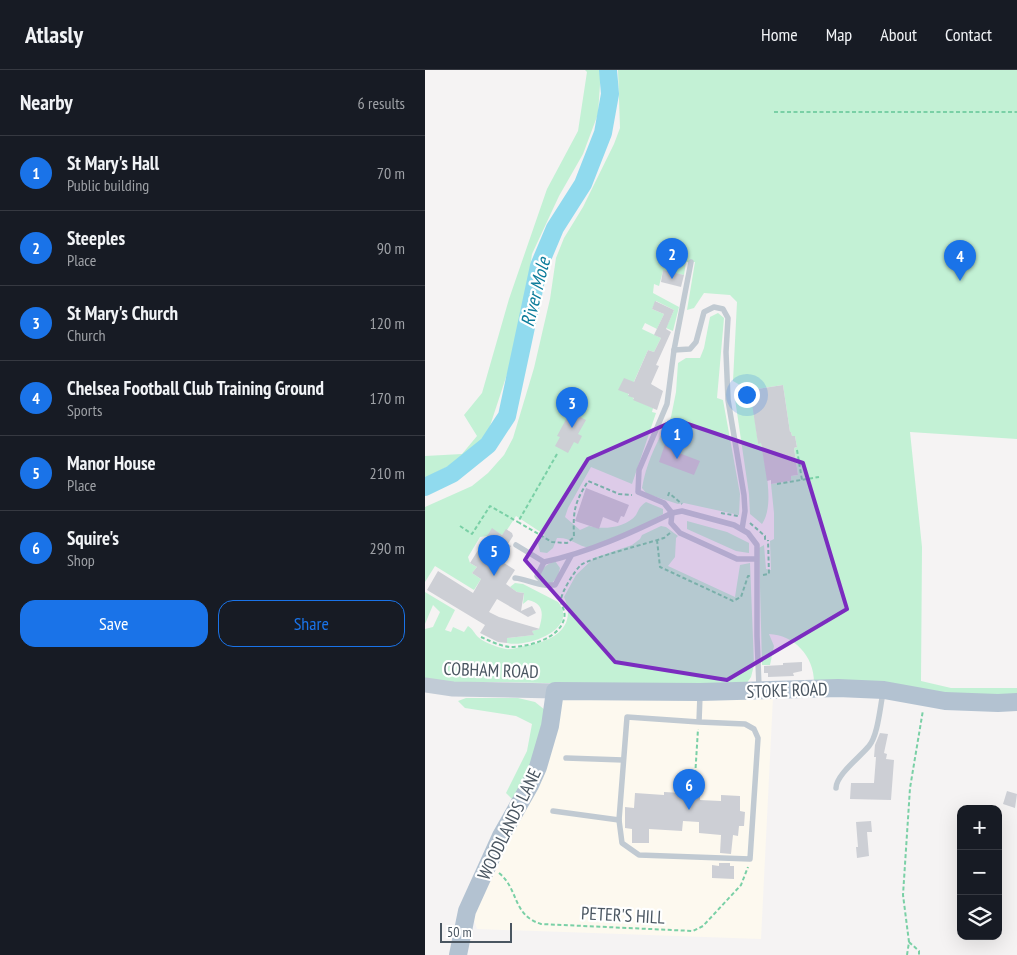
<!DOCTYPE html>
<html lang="en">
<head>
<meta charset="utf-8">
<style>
	:root { --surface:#171b24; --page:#20242c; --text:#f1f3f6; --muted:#9ea1a6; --line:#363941; --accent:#1a73e8 }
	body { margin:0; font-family:"PT Sans Narrow",sans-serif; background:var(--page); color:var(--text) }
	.controls { position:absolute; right:15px; bottom:15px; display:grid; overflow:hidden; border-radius:10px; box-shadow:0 5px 20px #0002 }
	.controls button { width:45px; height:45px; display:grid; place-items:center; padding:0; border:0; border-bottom:1px solid var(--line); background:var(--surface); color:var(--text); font:25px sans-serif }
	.scale { position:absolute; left:15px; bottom:12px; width:72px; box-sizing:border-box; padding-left:5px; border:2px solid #4a5661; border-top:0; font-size:14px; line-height:18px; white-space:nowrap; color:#4a5661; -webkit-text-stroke:4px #fff; paint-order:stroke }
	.you { position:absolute; left:321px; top:324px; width:18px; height:18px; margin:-12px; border:4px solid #fff; border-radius:50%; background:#1a73e8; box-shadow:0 0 0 8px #1a73e833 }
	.badge { display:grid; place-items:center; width:32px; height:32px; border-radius:50%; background:var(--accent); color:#fff; font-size:16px; font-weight:700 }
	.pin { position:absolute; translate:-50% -41px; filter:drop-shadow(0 1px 2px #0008) }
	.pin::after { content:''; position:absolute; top:26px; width:18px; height:15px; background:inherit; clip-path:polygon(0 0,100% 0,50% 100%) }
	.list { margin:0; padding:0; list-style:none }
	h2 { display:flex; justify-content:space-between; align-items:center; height:65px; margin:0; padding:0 20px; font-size:21px }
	h2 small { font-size:16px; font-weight:400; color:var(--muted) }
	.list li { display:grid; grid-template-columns:32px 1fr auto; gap:15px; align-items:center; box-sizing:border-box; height:75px; padding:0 20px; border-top:1px solid var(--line) }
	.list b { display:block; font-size:19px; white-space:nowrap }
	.list p { margin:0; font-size:16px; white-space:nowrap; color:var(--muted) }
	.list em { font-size:16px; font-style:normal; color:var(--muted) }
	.actions { display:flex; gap:10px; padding:15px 20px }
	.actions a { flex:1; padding:11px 0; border:1px solid var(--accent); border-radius:15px; text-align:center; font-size:18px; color:var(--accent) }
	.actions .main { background:var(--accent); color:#fff }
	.icon { flex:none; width:28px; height:28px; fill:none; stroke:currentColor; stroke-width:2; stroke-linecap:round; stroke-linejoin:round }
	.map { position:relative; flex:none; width:592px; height:885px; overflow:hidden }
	header { display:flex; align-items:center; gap:30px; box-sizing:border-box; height:70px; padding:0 25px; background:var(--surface); border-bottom:1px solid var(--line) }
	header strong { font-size:24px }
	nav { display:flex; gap:28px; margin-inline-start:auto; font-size:18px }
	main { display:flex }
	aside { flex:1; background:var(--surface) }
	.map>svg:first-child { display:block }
</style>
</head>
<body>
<header>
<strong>Atlasly</strong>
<nav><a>Home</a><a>Map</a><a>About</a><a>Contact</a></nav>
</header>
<main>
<aside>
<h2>Nearby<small>6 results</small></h2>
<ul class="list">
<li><span class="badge">1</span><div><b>St Mary's Hall</b><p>Public building</p></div><em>70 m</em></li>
<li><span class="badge">2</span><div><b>Steeples</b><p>Place</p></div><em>90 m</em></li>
<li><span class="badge">3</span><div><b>St Mary's Church</b><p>Church</p></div><em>120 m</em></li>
<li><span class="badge">4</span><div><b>Chelsea Football Club Training Ground</b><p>Sports</p></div><em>170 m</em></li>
<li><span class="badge">5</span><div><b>Manor House</b><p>Place</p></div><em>210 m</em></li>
<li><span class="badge">6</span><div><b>Squire's</b><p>Shop</p></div><em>290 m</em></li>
</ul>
<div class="actions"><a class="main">Save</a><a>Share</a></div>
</aside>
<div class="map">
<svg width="592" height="885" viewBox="0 0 592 885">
	<rect width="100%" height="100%" fill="#f5f3f3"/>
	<path fill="#fdf9ef" d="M137,626L348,627L336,869L52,859L47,844Z"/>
	<g fill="#c3f1d5">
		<path d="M160,0H176L173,44L158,84L134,126L107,184L100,232L85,295L64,359L45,385L0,408V386L37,384L52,366L39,345L57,323L84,229L122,119L153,61L162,2Z"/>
		<path d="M193,0H592V369L485,362L497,477L496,611L526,618H592V630L389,612C389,586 369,565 344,564L349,576L345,595H337L334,478L339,475L341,499L346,500L345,471L349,469V443L346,414L366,411V406L373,405L369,378L372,377L370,366H367L366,362H365L358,315L326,320L333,373H336C340,395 350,435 337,454L325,444L324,424L310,329L315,323V315L308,311L312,232L305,225L279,223L269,238L262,240L270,192H261L259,205L238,201L234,216L229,214L228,223L254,237L248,261L241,258L249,240L231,231L227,239L239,244L232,259L220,253L217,259L236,268L229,282L223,280L203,325L209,328L208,329L228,338L227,342L231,343L207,414L166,397L143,438L140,447L155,460L164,456C178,460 201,458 211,445C214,439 215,436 221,432L238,439V444L223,453L165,478C152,476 145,467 132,468L128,478L122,483L115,482L113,473L115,468L120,465L91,446L82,460L77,465L67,459L62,466L55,467L43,487L45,493L52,497L47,503L56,509L49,520L10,496L0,512V437L47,416L63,403L79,385L88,368L109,298L125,229L131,188L139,168L158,137L189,74L195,58Z"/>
		<path d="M293,243L299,248L292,328L298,330L315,424L314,445L259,433L253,434L222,424L217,418C221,395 229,378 240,357H242L246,347L251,322L253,293L261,288H275L279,278L285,247Z"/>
		<path d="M262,451L302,462L324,473V483L311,481L262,459Z"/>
		<path d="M236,456L241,457L253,466L251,468L250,487L243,496L310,527L315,495L325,493L329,595L326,607L319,617L73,612L30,613L0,608V559L8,557L15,542L8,535L0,554V522L30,540L20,560L26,562L28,557L39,562L43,556C48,559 49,563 53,567C60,573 72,577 81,579C86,580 94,577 100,576C127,572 153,558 139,527L151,505L169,488L207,475L215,469L217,465Z"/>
		<path d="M130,491L135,498L133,506L127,513L120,512L115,507C117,497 121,495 130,491Z"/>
		<path d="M90,513L98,514L133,532C155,559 102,578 82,573V568L108,565L107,561L114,559C118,545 120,534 103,530L98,534L99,523L92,522L85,517Z"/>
		<path d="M41,628H93L110,632L120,640L107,701L87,729L81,723L102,681L107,654L91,646L40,638L33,631Z"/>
	</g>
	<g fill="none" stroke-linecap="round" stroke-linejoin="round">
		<path stroke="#90daee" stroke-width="18" d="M0,417L27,404L63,375L82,346L114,196L130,158L158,114L178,63L185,24L183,0"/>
	</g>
	<g fill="#cdcfd5">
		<path d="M238,200L259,205L256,217L236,212Z"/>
		<path d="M230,231L249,240L241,259L246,262L231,295L234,296L226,314L238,321L232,340L208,330L209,328L203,326L204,324L193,320L199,308L209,312L223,280L229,282L236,268L229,265L239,244L227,239Z"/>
		<path d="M358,315L365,362H366L367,366H370L372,377L369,378L373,405L366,406V411L346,414V410L342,411L336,373L333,374L325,320Z"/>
		<path d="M145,342L161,350L153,364L157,366L153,374L149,372L143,383L130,376L135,367L132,366Z"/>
		<path d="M241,371L256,377L254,383L275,391L269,405L234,392Z"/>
		<path d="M161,418L204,435L199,447L196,446L193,453L178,447L174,459L150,451Z"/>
		<path d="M67,458L77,465L81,459L87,463L88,466L83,474L86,476L76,491L90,500L81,514L92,522L99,523L96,541L107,536L111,543L103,547L72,529L64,542L74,547L115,559L107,561L109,565L82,568V573L73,572L55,563L60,555L2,520L13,501L48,523L56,509L47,503L52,497L45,493Z"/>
		<path d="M377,592V601L368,603L369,606L343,607V603H339V596L358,595V593Z"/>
		<path d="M455,663L463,664L459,683L462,684L461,689L469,690L466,730L425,729L426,713H449L451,687H449L450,675Z"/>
		<path d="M582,721L592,724L590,738L578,734Z"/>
		<path d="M239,722L275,724V730L296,731V725L315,726V741L320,742L319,756H314L313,766L308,765L306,784L295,783L296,765L274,763V752L258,751L257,761L224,759V773H207V759L200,758V737L209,738L210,723L239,725Z"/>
		<path d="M446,751L447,762H442L444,786L432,788L431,777H433L431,752Z"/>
		<path d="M294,793H305V796H309V809L287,808V795L294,796Z"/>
	</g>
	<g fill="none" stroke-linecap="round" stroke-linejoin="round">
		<g stroke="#7ad0a6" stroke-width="2" stroke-dasharray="4 2.5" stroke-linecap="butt">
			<path d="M349,42H592"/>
			<path d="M372,380L377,410"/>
			<path d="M132,384L93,452L127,472L142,473L149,467C148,441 149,434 163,411L194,424L207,425"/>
			<path d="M352,414L394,407"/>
			<path d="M243,426L244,423L257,434"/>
			<path d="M296,443L313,446"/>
			<path d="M325,453L340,466V472"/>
			<path d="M35,456L47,464L65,436L93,452"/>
			<path d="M232,470L235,497L308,531L316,527L323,506H326"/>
			<path d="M338,505L344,504L343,470"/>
			<path d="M56,567C65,571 75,576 85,577C103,577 134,569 139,549C141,541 137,538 136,531C135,524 150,500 156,495C162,489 227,472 239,468L245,463"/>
			<path d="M269,724L273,659"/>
			<path d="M74,803C94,819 87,845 116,854L268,861L278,856L316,815L323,797"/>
			<path d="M484,872L494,881V885"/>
			<path d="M482,885L484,872L478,825L485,718L498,640"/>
		</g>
		<g stroke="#c1cad2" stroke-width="5.5">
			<path d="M266,192L249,280L242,334L214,400L213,422L239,433L247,443L257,441L309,455L323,463L332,475V566L334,617"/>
			<path d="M249,280L265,279L271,272L279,242L289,237L298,239L303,248L301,282L303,330L319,425L320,441L317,459"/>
			<path d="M247,443L246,453L255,463L312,489H331"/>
			<path d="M91,475L119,492C165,482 206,463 247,443"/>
			<path d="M119,492L112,506L121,515H130L146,486"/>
			<path d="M90,508C101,509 110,515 121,515"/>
			<path d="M274,652L320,654L329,659L333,668L325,789L214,785L197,773L194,750L202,647L274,652L275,625"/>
			<path d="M141,688L198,690"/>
			<path d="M411,718C411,705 435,687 444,676C453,665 455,637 458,623"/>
			<path d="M128,741L194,750"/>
		</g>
		<path stroke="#c1cbd6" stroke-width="15" d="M0,615L28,619L130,621"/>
		<path stroke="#b3c2d1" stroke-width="18" d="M33,885L42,841L76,766L105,715L113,697L125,656L130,621L275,622L413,618L459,620L520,631L573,633L592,632"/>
	</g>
	<path fill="#7b2cbf" fill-opacity="0.2" stroke="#7b2cbf" stroke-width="4" stroke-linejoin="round" d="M251,350L378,393L422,539L302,610L190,592L100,490L163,389Z"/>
	<g text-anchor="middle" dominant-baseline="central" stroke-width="4.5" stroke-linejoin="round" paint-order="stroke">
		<g font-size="18" fill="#4a5661" stroke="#fff">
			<text transform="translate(66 600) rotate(2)">COBHAM ROAD</text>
			<text transform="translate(362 620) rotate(-2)">STOKE ROAD</text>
			<text transform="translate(84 754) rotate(-64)">WOODLANDS LANE</text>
			<text transform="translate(198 845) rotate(3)">PETER'S HILL</text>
		</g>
		<g font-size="19" font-style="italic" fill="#0c7c9b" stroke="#fff">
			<text transform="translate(110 222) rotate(-76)">River Mole</text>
		</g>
	</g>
</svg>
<div class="controls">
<button>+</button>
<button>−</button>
<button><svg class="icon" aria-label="layers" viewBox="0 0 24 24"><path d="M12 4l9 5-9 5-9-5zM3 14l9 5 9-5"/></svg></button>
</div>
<div class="scale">50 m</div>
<div class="you"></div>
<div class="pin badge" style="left:252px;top:389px">1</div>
<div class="pin badge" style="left:247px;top:209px">2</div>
<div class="pin badge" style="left:147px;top:358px">3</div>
<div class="pin badge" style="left:535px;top:211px">4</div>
<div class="pin badge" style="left:69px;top:506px">5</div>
<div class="pin badge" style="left:264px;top:740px">6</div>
</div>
</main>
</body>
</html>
